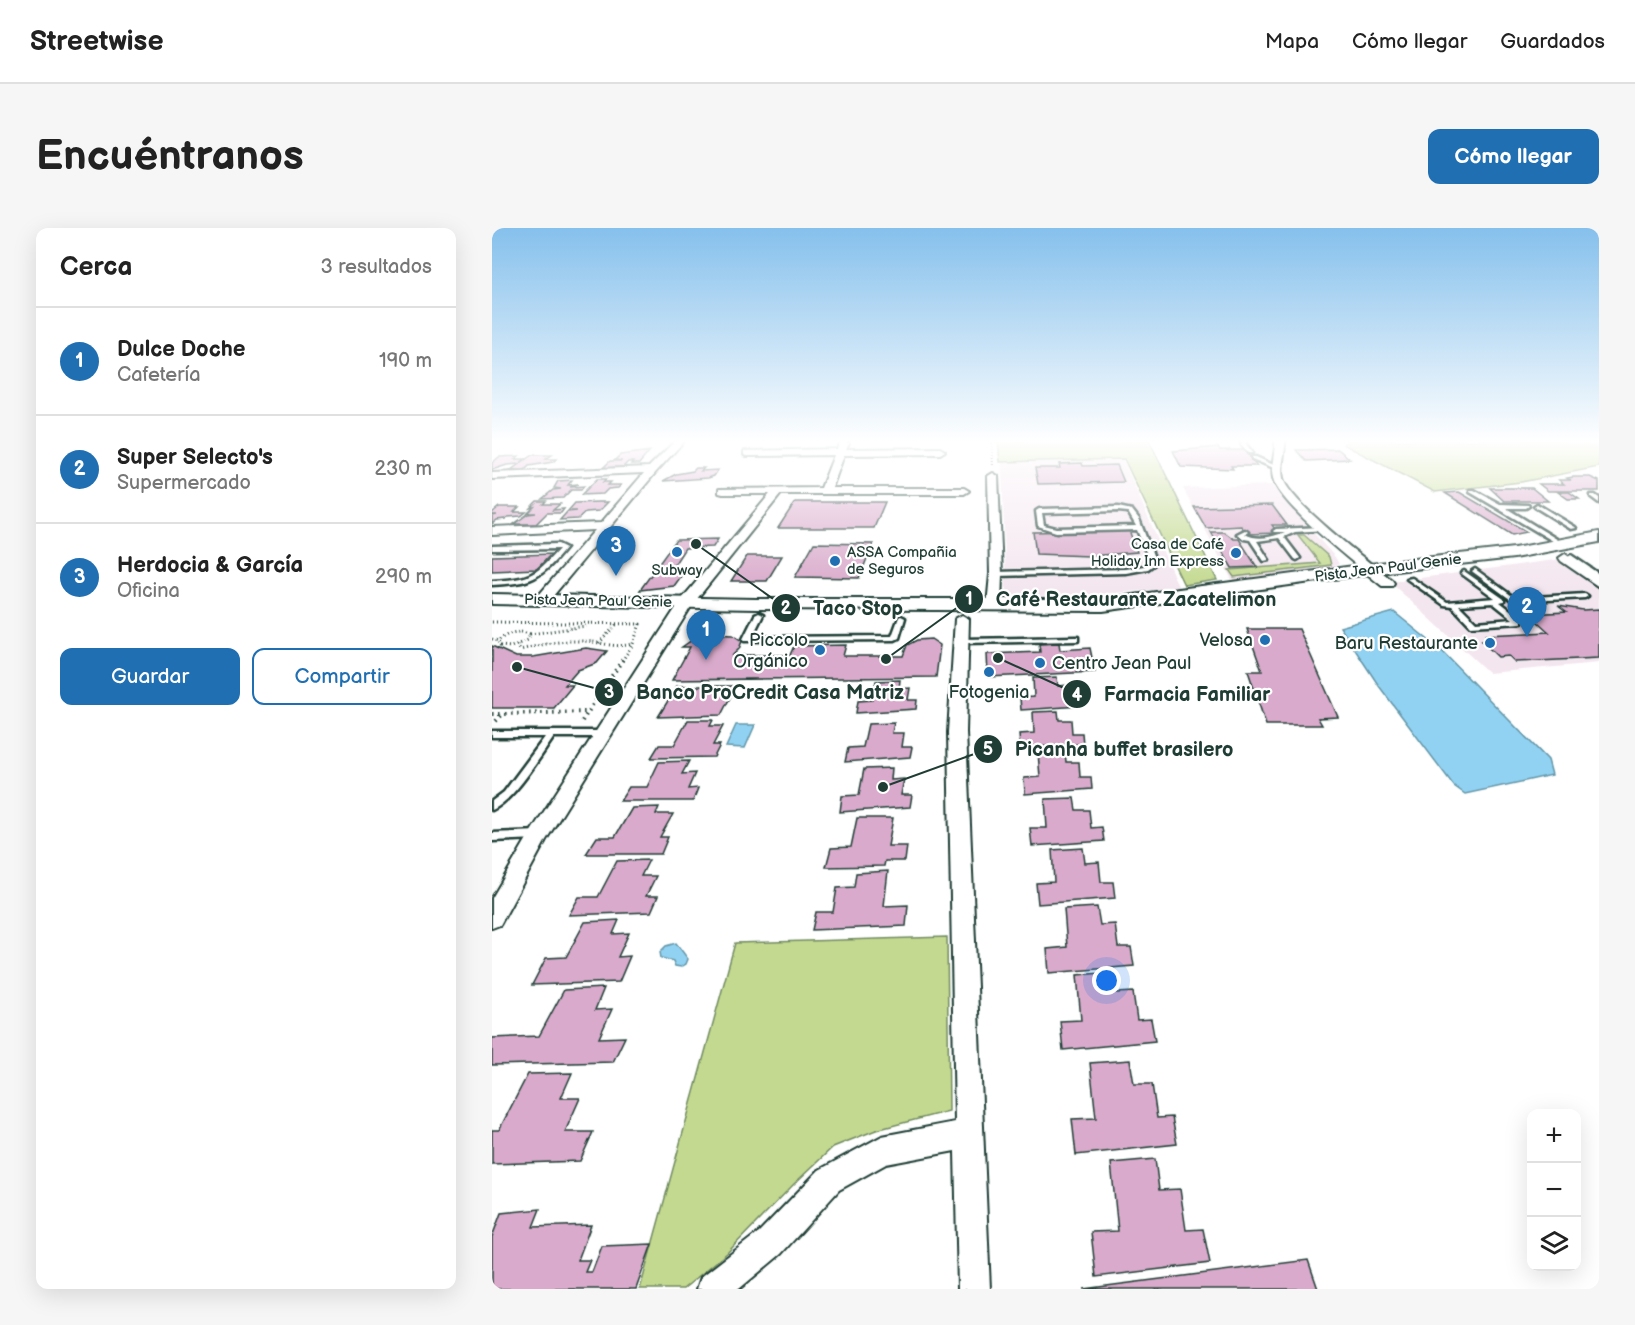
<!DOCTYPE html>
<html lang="es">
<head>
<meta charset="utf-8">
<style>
	:root { --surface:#fff; --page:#f6f6f6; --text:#222; --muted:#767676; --line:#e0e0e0; --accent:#1f6fb2 }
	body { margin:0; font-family:"Balsamiq Sans",sans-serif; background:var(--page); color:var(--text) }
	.controls { position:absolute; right:18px; bottom:18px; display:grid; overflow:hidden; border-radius:12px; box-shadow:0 6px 24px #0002 }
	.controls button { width:54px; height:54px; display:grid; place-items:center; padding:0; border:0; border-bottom:2px solid var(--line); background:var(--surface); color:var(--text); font:30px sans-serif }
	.you { position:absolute; left:615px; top:753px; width:21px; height:21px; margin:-15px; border:4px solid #fff; border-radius:50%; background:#1a73e8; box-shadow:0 0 0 9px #1a73e833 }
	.badge { display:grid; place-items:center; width:39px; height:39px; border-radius:50%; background:var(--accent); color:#fff; font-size:20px; font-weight:700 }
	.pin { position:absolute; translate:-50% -50px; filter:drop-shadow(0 2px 3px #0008) }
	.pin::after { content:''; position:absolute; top:32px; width:21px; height:18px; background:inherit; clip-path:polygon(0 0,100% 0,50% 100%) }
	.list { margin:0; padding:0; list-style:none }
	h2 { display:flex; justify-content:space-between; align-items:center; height:78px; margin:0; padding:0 24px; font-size:26px }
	h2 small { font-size:20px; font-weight:400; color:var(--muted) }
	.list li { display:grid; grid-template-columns:39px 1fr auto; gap:18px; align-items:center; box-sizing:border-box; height:108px; padding:0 24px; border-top:2px solid var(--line) }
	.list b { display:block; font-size:22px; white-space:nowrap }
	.list p { margin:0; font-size:20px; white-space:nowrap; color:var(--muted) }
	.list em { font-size:20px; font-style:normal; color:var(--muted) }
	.actions { display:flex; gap:12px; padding:18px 24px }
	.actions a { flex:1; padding:14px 0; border:2px solid var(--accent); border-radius:12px; text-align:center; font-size:21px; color:var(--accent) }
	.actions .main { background:var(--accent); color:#fff }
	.icon { flex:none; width:33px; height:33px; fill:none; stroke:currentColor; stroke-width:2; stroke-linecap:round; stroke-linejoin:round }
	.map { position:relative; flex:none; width:1107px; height:1061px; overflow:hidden; border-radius:12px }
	header { display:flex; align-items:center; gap:36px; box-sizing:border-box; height:84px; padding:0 30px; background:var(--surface); border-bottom:2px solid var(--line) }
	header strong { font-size:28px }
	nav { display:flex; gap:33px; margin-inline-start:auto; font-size:21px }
	.intro { display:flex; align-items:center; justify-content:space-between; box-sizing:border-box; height:144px; padding:0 36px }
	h1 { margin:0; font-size:42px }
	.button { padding:15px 27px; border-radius:12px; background:var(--accent); color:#fff; font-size:21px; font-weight:700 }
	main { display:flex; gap:36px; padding:0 36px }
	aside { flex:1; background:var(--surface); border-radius:12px; box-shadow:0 6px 24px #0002 }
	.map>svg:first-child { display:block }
</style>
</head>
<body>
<header>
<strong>Streetwise</strong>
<nav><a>Mapa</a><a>Cómo llegar</a><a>Guardados</a></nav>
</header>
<div class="intro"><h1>Encuéntranos</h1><a class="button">Cómo llegar</a></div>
<main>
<aside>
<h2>Cerca<small>3 resultados</small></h2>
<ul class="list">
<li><span class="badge">1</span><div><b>Dulce Doche</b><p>Cafetería</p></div><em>190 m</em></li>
<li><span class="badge">2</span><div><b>Super Selecto's</b><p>Supermercado</p></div><em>230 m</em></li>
<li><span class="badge">3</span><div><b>Herdocia &amp; García</b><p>Oficina</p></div><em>290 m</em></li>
</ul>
<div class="actions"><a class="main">Guardar</a><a>Compartir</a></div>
</aside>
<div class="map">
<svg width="1107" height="1061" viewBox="0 0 1107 1061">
	<rect width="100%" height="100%" fill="#fff"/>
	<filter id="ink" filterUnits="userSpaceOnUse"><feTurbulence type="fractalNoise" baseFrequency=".0167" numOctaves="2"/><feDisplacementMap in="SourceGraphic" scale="12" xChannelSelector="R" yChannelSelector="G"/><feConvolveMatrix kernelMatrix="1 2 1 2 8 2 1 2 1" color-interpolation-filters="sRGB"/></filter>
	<g filter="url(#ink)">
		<g fill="#f4e6ef">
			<path d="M631,232L687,360L574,369H514L510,235Z"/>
			<path d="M779,257L843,329L847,336L839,340L741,354L691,260Z"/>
			<path d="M1070,331L1107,356V435L997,445L898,354Z"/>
		</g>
		<g fill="#c3d98f" stroke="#718b62" stroke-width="1.5">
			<path d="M506,212H657L725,352L692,357L632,231L508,234Z"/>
			<path d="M855,212H1107V239L1029,254L943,264L851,216Z"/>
			<path d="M806,307H812L837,329L839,337L742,349L737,342L828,335Z"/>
			<path d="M455,709L457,883L384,902L341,919L301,957L235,1025L191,1061H148L243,715Z"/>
		</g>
		<g fill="#91d2f3" stroke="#6396a7" stroke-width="1.5">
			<path d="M902,384L950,423L1056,532L1060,547L973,566L962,558L887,458L848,399Z"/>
			<path d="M244,497H263L253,520L234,519Z"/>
			<path d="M184,715L196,731L194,736L189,739L183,738L181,733L169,730L168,724L174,718Z"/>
		</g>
		<g fill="#d9aacb" stroke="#1f3d34" stroke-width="1.5">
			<path d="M726,219L728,222H753L765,238H739L741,241L689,239L681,223Z"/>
			<path d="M846,221L858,231L814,233L804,222Z"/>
			<path d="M158,223L147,236H139L141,234H136L131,239L111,240L118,233H130L123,232L128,227Z"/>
			<path d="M40,227H60L54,231H64L61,234L37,238L33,242H19Z"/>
			<path d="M27,228L23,231H33L27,236L15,237L0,242V235L7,229Z"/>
			<path d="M590,235L591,238L625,237L632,254L546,256L543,240H568L567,236Z"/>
			<path d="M204,240H212L209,243L226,242L222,248L216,250L171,253L184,246L201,243Z"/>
			<path d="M1081,249H1098L1107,253V263H1056L1047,256H1072L1067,252H1079L1075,250Z"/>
			<path d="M105,251H114L111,254H119L116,257H129L126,260L116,261L111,266L89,267Z"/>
			<path d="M80,252L76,257L86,256L78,259L92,258L89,262H79L71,270L50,271L61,262L69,261L62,260L66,253Z"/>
			<path d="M998,260H1040L1056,273H1012Z"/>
			<path d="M967,264L1035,304L1020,307L953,265Z"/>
			<path d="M1066,264H1077L1087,271H1076Z"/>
			<path d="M45,273H54L51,276H68L61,282L72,281L69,285H55L44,296H22L36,286L44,285H36L42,279L38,280Z"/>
			<path d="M106,274H116L107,283L94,284L86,291L68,292L75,284L85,283H76L83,275Z"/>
			<path d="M303,274H393L382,300H286Z"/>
			<path d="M780,277L795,297H780L786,305L755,306L749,298L714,300L702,279Z"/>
			<path d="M7,279H27L22,284H34L29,288L16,289L13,291L5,292L0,296V288L5,287H0V285Z"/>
			<path d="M637,302L645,324L598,328L544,326L541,304Z"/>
			<path d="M719,304H732L742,311H747L765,339L740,340Z"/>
			<path d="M226,311L221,319L193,320L178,343H193L182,358L148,362L184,312Z"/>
			<path d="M322,315L381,316L367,350L303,349Z"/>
			<path d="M59,326L45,341L0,343V328Z"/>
			<path d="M255,328H290L275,353H239Z"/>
			<path d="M1066,378L1091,382L1107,381V430L1023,434L1017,428L1006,429L990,413L1000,412L994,407L1057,404L1037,386L1074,384Z"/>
			<path d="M755,401H807L846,489L826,490L830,497H774L756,443H770Z"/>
			<path d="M217,406L241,407L250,413L247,421L241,427H298L302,418L354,417L351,428H411L415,417L425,412L439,411L448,417L444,449L180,452L198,419H190L203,410Z"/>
			<path d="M567,415L568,422L598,420L603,444L496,449L495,426L548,424L547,416Z"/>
			<path d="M0,418L24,429H41L94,420L115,423L105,435L86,442L73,457H81L62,480H0Z"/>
			<path d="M565,449L566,458L577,457L578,469H587L588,478L529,482L528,470L542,469L541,450Z"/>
			<path d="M408,452L407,461L418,460L416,472H425L424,481L364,485L366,473L380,472L384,453Z"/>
			<path d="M185,458H244L229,487L166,489Z"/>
			<path d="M566,483L567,492H579L580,505H590L591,516L528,520L527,506L542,505L541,484Z"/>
			<path d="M196,492H221L218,498H231L221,517H228L222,529L159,530L167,517H182Z"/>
			<path d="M402,495L400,505H412L410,519H420L418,529L353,534L356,520L371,519L376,496Z"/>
			<path d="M573,523L574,534H587L588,549H599L600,561L533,566L532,550L548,549L546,525Z"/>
			<path d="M197,533L190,546L203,545L196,561L206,560L201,573H128L137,559H155L167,534Z"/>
			<path d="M400,540L399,552L412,551L409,567H420L418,579L348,584L350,568L367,567L372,541Z"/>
			<path d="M582,570L584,582H597L599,600L610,599L612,613L540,618L538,600H555L553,571Z"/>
			<path d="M167,579L164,586H181L168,609H176L169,626H94L105,609H123L140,580Z"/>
			<path d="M365,590H401L396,618H415L413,633H393L392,638L334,639L339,620L359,619Z"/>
			<path d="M591,620L593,635L607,634L609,654H621L623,670L546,676L544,655L562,654L560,622Z"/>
			<path d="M157,632L149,648H164L154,668H166L159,684L77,687L87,669H106L125,633Z"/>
			<path d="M396,643L392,678L416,677L414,698L320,702L324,684H341L345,660L362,659L364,645Z"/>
			<path d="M605,679L608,697L623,696L626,719H639L642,738L557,745L555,721L575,719L572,681Z"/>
			<path d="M127,692L121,706L137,705L126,729L138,728L127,754L40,757L54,730L74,729L93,694Z"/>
			<path d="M622,744L625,765L641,764L645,792L659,791L663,813L571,822L568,793L589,792L585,747Z"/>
			<path d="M112,760L103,782L120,781L107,810L133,809L121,834L0,837V810L47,808L72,762Z"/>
			<path d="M638,832L642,856H660L665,890L680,889L685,916L584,927L580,891L604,890L598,835Z"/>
			<path d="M80,845L69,870H88L73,904H101L88,933L0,936V902H7L36,846Z"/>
			<path d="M663,931L667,962L688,961L694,1002L711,1001L718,1035L604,1049L599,1004L626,1003L619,935Z"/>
			<path d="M48,981L41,999L99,997L86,1032H98L93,1044H100L110,1018L160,1016L144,1061H0V1009L9,985Z"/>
			<path d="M816,1032L826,1061H591Z"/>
		</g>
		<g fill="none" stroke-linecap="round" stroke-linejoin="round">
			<defs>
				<g id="lane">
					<path d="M751,212H755L753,215L760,224V225H756L749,216Z"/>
					<path d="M760,229H764L786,239L782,240L760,231Z"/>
					<path d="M978,262H982L1008,276L1036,277L1037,278L1034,280H1014L1076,318L1071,319L978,264Z"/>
					<path d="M1099,267H1103L1107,270V275L1099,269Z"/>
					<path d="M1045,276L1083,299L1084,300L1079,301L1043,279L1042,278Z"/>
					<path d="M626,279L640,282L647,291L664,335L656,341L634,345L504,348L501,346L504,344L634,341L652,338L658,334L645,302L564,304L546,298L544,283L547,281ZM626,283L636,284L644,298L564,300L552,297L550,285Z"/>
					<path d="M831,299L834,301L833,302L803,304L792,309L808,330L805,332L803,331L787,310L765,313L777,332L772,333L758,312L752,311L745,306L753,302L756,304L753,306C766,313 780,309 793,304H782L781,303L784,301Z"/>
					<path d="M66,316L74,320C48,352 40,355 0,357V353C38,351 42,349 67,321L0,322V318Z"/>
					<path d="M1079,327L1107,346V351L1077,330L1076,329Z"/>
					<path d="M983,341L1023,370L1093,366L1096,368L1093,370L1022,374L981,344L980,343Z"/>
					<path d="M972,343L1012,371V373L1008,374L1030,391V395L979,398L960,378L952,377L915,351L920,350L955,374L1003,370L970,346L969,345ZM1001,375L1021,391L984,394L967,377Z"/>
					<path d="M267,385L271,387L260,409L400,408L407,389L409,388L413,390L407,410L403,412L252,413L251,411L263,387Z"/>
					<path d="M583,409H586V413L469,415L465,413L469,411Z"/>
					<path d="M0,503H111L115,506L111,509H62C48,529 22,572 0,582V573L12,564L53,509H0Z"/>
					<path d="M47,603L51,604L52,607L51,610L47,611L0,613V605Z"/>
				</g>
				<g id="street">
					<path d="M184,212H193L164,244L56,374H46L44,371L46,368L103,302L0,307V299L109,295L152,245L0,251V245L157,239Z"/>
					<path d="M352,212L357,215L354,221L448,220L453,223L448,226L352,227L340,260H472L477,263L472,266H289L200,377L54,612L8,697L0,700V670L40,602L189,372L278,266H231L227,265V261L329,260L342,227L255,228L252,227V223L345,221L349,213Z"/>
					<path d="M783,212H793C794,225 788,237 791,250C796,273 878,335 900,352L902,355L900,358H890C867,339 786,276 781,250C778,237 784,225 783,212Z"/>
					<path d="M501,245L506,248L510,346L509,378L502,382L495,378L498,346L496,248Z"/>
					<path d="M1073,326L1107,349V359L1069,333L1067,330Z"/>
					<path d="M470,387L477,391L474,504L498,1061H466L463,923L394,936L347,962L289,1026L247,1061H205L209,1049L267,1004L327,942L390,908L463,894L456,504L463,391Z"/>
				</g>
				<path id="secondary" d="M1107,304V314L1022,330L877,346L611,383L264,381L0,376V366L264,371H611L877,336L1022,320Z"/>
			</defs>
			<use href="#lane" stroke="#1f3d34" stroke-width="5"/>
			<use href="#street" stroke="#1f3d34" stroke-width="4"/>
			<use href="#secondary" stroke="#1f3d34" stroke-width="4"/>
			<path stroke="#1f3d34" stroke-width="2" stroke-dasharray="1 2" stroke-linecap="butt" d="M500,212L501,239"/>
			<g stroke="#1f3d34" stroke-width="3" stroke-dasharray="1 3" stroke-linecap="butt">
				<path d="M0,394L148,396L141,416L130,433"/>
				<path d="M29,404L38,406L36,412L19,419L8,418L6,413C13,407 20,404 29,404Z"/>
				<path d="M38,406L94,398"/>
				<path d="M0,411L6,413"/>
				<path d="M107,415L125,396"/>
				<path d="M25,417L28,422C48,417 68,412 89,413C108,413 121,421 140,416"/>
			</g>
			<g stroke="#1f3d34" stroke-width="4" stroke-dasharray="1.5 4.5" stroke-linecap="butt">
				<path d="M0,486H11"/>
				<path d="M4,493L11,486L95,484"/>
				<path d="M90,493L131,431"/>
			</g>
			<use href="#lane" fill="#fff" fill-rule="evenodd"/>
			<use href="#street" fill="#fff" fill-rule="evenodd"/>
			<use href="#secondary" fill="#fff" fill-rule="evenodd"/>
		</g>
	</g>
	<linearGradient id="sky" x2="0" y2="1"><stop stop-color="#85c0ec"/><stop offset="0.59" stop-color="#fff"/><stop offset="1" stop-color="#fff" stop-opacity="0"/></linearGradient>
	<rect width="1107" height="361" fill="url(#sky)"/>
	<g fill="#1f6fb2" stroke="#fff" stroke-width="2">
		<circle cx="185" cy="324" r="6"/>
		<circle cx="744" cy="325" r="6"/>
		<circle cx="343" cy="333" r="6"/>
		<circle cx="773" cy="412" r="6"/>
		<circle cx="998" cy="415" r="6"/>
		<circle cx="328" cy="422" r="6"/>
		<circle cx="548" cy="435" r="6"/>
		<circle cx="497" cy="444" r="6"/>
	</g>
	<g text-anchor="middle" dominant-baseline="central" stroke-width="4.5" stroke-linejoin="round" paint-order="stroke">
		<g font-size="15" fill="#1f3d34" stroke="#fff" text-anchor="end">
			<text x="732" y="316">Casa de Café<tspan x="732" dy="17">Holiday Inn Express</tspan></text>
			<text x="355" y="324" text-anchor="start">ASSA Compañia<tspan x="355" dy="17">de Seguros</tspan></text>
			<text x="185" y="342" text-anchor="middle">Subway</text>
		</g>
		<g font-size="15" fill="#1f3d34" stroke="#fff">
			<text transform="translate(896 340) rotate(-7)">Pista Jean Paul Genie</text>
			<text transform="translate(106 373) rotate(1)">Pista Jean Paul Genie</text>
		</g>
		<g font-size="18" fill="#1f3d34" stroke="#fff" text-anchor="end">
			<text x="316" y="412">Piccolo<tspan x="316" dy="21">Orgánico</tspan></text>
			<text x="761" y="412">Velosa</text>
			<text x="986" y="415">Baru Restaurante</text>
			<text x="560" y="435" text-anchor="start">Centro Jean Paul</text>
			<text x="497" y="464" text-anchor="middle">Fotogenia</text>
		</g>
	</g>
	<path fill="none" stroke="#1f3d34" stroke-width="2" d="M394 431L477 371M204 316L294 380M25 439L117 464M506 430L585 466M391 559L496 521"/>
	<g fill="#1f3d34" stroke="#fff" stroke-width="2">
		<circle cx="394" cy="431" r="6"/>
		<circle cx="204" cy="316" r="6"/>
		<circle cx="25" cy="439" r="6"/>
		<circle cx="506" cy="430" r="6"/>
		<circle cx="391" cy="559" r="6"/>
		<circle cx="477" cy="371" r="15"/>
		<circle cx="294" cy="380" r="15"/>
		<circle cx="117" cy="464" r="15"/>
		<circle cx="585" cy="466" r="15"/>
		<circle cx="496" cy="521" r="15"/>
	</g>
	<g font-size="18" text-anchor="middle" font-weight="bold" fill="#fff">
		<text x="477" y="377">1</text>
		<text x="294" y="386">2</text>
		<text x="117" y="470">3</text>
		<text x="585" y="473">4</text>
		<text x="496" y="527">5</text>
	</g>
	<g font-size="20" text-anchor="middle" font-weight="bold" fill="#1f3d34" stroke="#fff" stroke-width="4.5" stroke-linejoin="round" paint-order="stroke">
		<text x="644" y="378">Café Restaurante Zacatelimon</text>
		<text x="366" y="387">Taco Stop</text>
		<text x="278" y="471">Banco ProCredit Casa Matriz</text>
		<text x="695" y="473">Farmacia Familiar</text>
		<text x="632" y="528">Picanha buffet brasilero</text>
	</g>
</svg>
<div class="controls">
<button>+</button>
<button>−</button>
<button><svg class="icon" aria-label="layers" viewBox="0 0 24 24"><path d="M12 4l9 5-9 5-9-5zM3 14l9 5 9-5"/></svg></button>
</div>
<div class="you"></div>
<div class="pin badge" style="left:214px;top:432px">1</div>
<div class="pin badge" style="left:1035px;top:409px">2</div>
<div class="pin badge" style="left:124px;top:348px">3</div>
</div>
</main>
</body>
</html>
